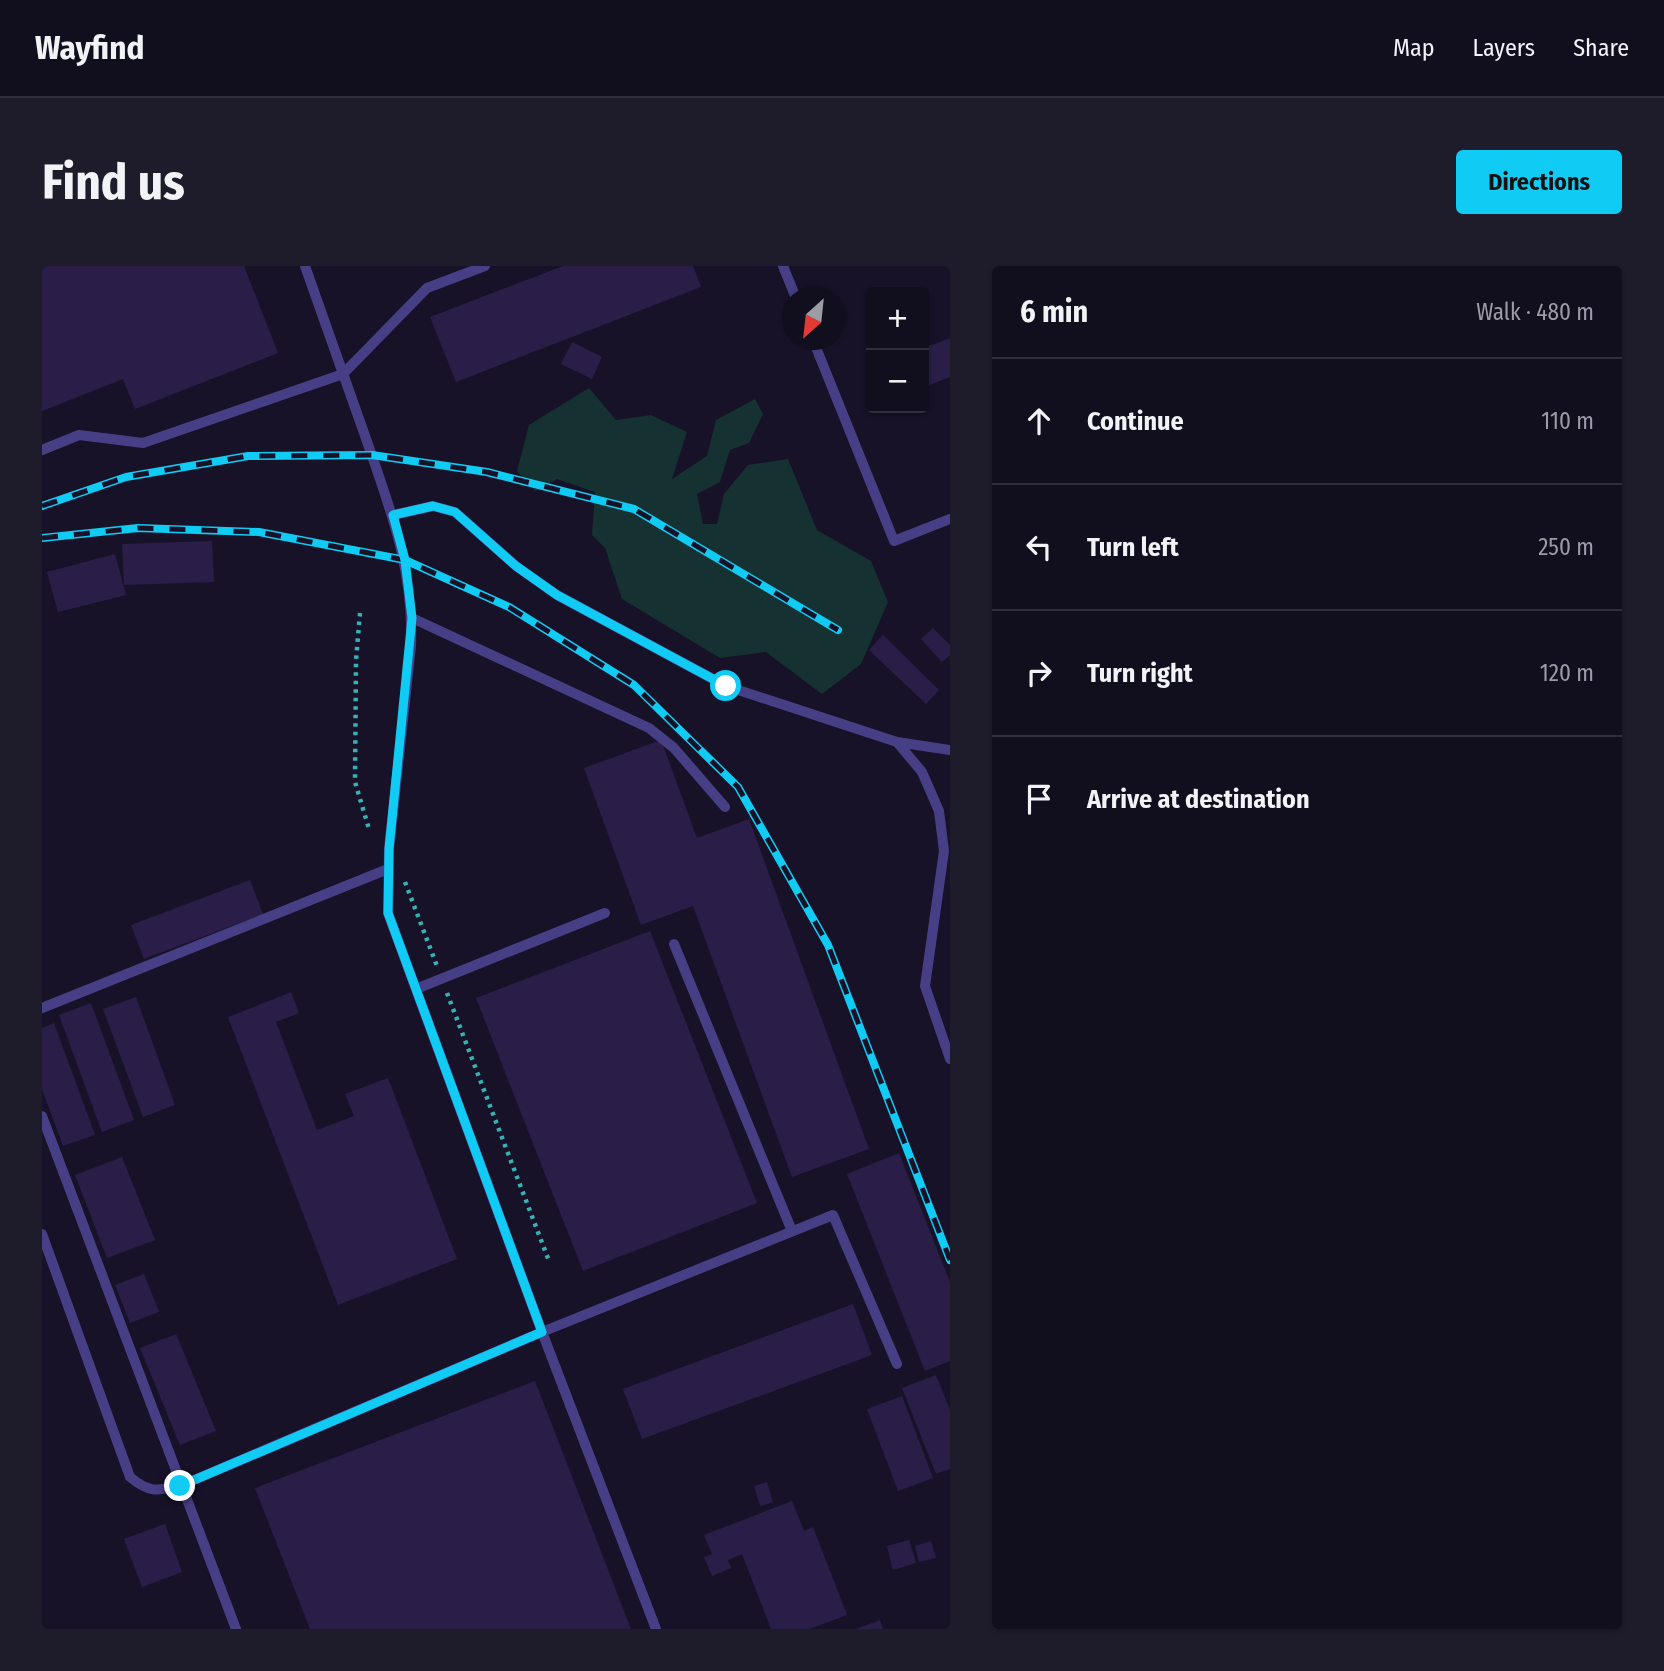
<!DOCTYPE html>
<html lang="en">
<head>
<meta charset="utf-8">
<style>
	:root { --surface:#110e1e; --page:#1e1c2b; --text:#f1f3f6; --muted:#9c9ca4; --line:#302e3c; --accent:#10cbf4 }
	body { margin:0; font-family:"Fira Sans Condensed",sans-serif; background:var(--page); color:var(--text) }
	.controls { position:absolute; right:21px; top:21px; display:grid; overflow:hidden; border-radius:7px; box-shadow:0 2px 5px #0004 }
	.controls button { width:63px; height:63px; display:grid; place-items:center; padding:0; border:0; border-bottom:2px solid var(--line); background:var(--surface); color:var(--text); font:35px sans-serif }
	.compass { position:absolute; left:740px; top:21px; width:63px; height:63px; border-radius:50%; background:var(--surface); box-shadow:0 2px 5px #0004; rotate:207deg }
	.stop { position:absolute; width:21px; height:21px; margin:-16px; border:5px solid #10cbf4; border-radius:50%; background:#fff }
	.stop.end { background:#10cbf4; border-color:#fff; box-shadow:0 2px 7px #0008 }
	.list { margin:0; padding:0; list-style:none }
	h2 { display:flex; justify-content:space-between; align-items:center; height:91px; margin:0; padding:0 28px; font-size:30px }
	h2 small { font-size:23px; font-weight:400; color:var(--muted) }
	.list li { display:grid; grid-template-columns:46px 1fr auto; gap:21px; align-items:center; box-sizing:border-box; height:126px; padding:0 28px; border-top:2px solid var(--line) }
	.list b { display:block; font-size:26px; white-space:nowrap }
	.list em { font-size:23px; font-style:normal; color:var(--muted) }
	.icon { flex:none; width:38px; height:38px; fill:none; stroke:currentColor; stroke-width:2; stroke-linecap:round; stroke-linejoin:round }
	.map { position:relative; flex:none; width:908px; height:1363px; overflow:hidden; border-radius:7px }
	header { display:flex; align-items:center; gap:42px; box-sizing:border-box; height:98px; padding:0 35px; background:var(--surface); border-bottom:2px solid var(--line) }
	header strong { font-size:33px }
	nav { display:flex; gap:38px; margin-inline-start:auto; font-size:24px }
	.intro { display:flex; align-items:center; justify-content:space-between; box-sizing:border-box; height:168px; padding:0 42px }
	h1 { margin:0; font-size:49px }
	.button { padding:18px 32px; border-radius:7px; background:var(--accent); color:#111; font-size:24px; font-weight:700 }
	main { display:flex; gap:42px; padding:0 42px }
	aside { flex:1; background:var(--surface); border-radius:7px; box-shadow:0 2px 5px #0004 }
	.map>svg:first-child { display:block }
</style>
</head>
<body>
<header>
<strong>Wayfind</strong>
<nav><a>Map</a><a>Layers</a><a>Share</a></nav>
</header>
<div class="intro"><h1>Find us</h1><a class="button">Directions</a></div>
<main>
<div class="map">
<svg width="908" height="1363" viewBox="0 0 908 1363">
	<rect width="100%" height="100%" fill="#171228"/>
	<path fill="#153132" d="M547,122L574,154L609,149L645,166L630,213L665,190L674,154L713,133L721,148L707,177L688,184L678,216L655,228L661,258H675L682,228L706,199L746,193L775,264L829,295L846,336L819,398L780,428L724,386L678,392L580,333L563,282L550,269L553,226L515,213L493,225L475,205L487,159Z"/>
	<g fill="#2a1e49">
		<path d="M0,0H202L236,87L93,143L81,113L0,145Z"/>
		<path d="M521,0H651L659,21L414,116L388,51Z"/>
		<path d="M908,72V111L882,121V82Z"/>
		<path d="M530,76L560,91L550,113L519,98Z"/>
		<path d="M170,275L172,316L82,319L80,278Z"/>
		<path d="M73,288L84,329L16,346L5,306Z"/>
		<path d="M891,362L908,379V389L900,396L879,373Z"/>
		<path d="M841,369L897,424L884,438L827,384Z"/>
		<path d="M619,474L655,572L707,553L827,883L750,911L651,640L599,659L542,502Z"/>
		<path d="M208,614L221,648L102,693L89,659Z"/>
		<path d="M608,665L715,937L541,1005L434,732Z"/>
		<path d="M249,726L257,747L234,756L275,864L312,850L303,828L346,812L415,993L296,1039L186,751Z"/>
		<path d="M94,731L133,839L101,851L61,743Z"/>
		<path d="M49,737L92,854L60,866L17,749Z"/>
		<path d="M12,757L53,869L21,880L0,823V762Z"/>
		<path d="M857,887L908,1016V1095L883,1105L805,908Z"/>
		<path d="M80,891L113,974L65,992L33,909Z"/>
		<path d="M102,1008L117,1046L88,1057L73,1019Z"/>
		<path d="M811,1038L830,1089L600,1173L581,1123Z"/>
		<path d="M134,1068L174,1165L138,1179L98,1082Z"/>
		<path d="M894,1109L908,1144V1203L894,1208L860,1122Z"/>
		<path d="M493,1115L589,1363H268L213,1222Z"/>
		<path d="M860,1130L891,1212L856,1225L825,1143Z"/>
		<path d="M725,1216L731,1236L718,1240L712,1220Z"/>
		<path d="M750,1235L762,1265L771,1261L805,1349L767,1363H729L700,1288L686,1294L689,1302L670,1310L662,1291L670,1288L662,1269Z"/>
		<path d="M123,1258L140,1306L100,1321L82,1273Z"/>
		<path d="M867,1274L874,1297L851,1304L845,1280Z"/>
		<path d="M889,1275L894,1292L877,1296L873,1280Z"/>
		<path d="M838,1354L841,1363H814Z"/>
	</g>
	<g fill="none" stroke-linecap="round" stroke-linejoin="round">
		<g stroke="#36b3b6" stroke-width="4.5" stroke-dasharray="3.5 5" stroke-linecap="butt">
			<path d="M318,347L314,394L313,516L327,563"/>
			<path d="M363,616L395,700"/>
			<path d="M405,727L507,995"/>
		</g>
		<g stroke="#473f85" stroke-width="10">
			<path d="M263,0C283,56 302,111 322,167C347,239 372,302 369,380L347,583L346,647L500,1066L614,1363"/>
			<path d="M741,0L754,32"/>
			<path d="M771,74L852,275L908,253"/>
			<path d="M0,184L37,169L101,177L301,108L385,22L443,0"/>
			<path d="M351,249L391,240L413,246L474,300L515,329L684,420L855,476L908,484"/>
			<path d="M370,352L607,462L632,482L683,541"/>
			<path d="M855,476L880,506L897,545L902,585L883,720L908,793"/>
			<path d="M632,678L750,965"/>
			<path d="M374,723L563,647"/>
			<path d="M0,742L346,603"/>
			<path d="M0,850L194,1363"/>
			<path d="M0,968L88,1211C107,1227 115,1225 138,1220L500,1066L791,949L855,1098"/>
		</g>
		<defs>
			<g id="rail">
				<path d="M0,240L84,211L206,190L330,189L445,206L592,243L796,364"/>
				<path d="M0,272L96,262L217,266L363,294L467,341L592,419L696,521L786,679L908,994"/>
			</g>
		</defs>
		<use href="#rail" stroke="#10cbf4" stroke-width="8"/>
		<use href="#rail" stroke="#171228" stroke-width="5" stroke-dasharray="16" stroke-linecap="butt"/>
	</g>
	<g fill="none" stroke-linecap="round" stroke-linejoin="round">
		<path stroke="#10cbf4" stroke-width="9" d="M138,1220L500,1066L346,647L347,583L370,352L363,294L351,249L391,240L413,246L474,300L515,329L684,420"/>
	</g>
</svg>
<div class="controls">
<button>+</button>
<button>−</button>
</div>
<svg class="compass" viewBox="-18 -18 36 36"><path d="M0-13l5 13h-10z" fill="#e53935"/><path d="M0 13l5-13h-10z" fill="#9c9ca4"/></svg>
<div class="stop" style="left:684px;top:420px"></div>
<div class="stop end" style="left:138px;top:1220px"></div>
</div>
<aside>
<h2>6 min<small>Walk · 480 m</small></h2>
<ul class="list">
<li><svg class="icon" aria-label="ahead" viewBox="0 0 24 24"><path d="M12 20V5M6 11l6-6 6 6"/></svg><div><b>Continue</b></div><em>110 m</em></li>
<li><svg class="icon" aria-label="left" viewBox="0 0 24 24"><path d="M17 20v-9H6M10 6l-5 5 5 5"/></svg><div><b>Turn left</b></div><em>250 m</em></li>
<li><svg class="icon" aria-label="right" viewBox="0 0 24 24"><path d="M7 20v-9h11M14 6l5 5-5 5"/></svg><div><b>Turn right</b></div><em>120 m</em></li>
<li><svg class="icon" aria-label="arrive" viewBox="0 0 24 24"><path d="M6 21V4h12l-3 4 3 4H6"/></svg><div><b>Arrive at destination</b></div></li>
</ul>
</aside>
</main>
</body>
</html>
